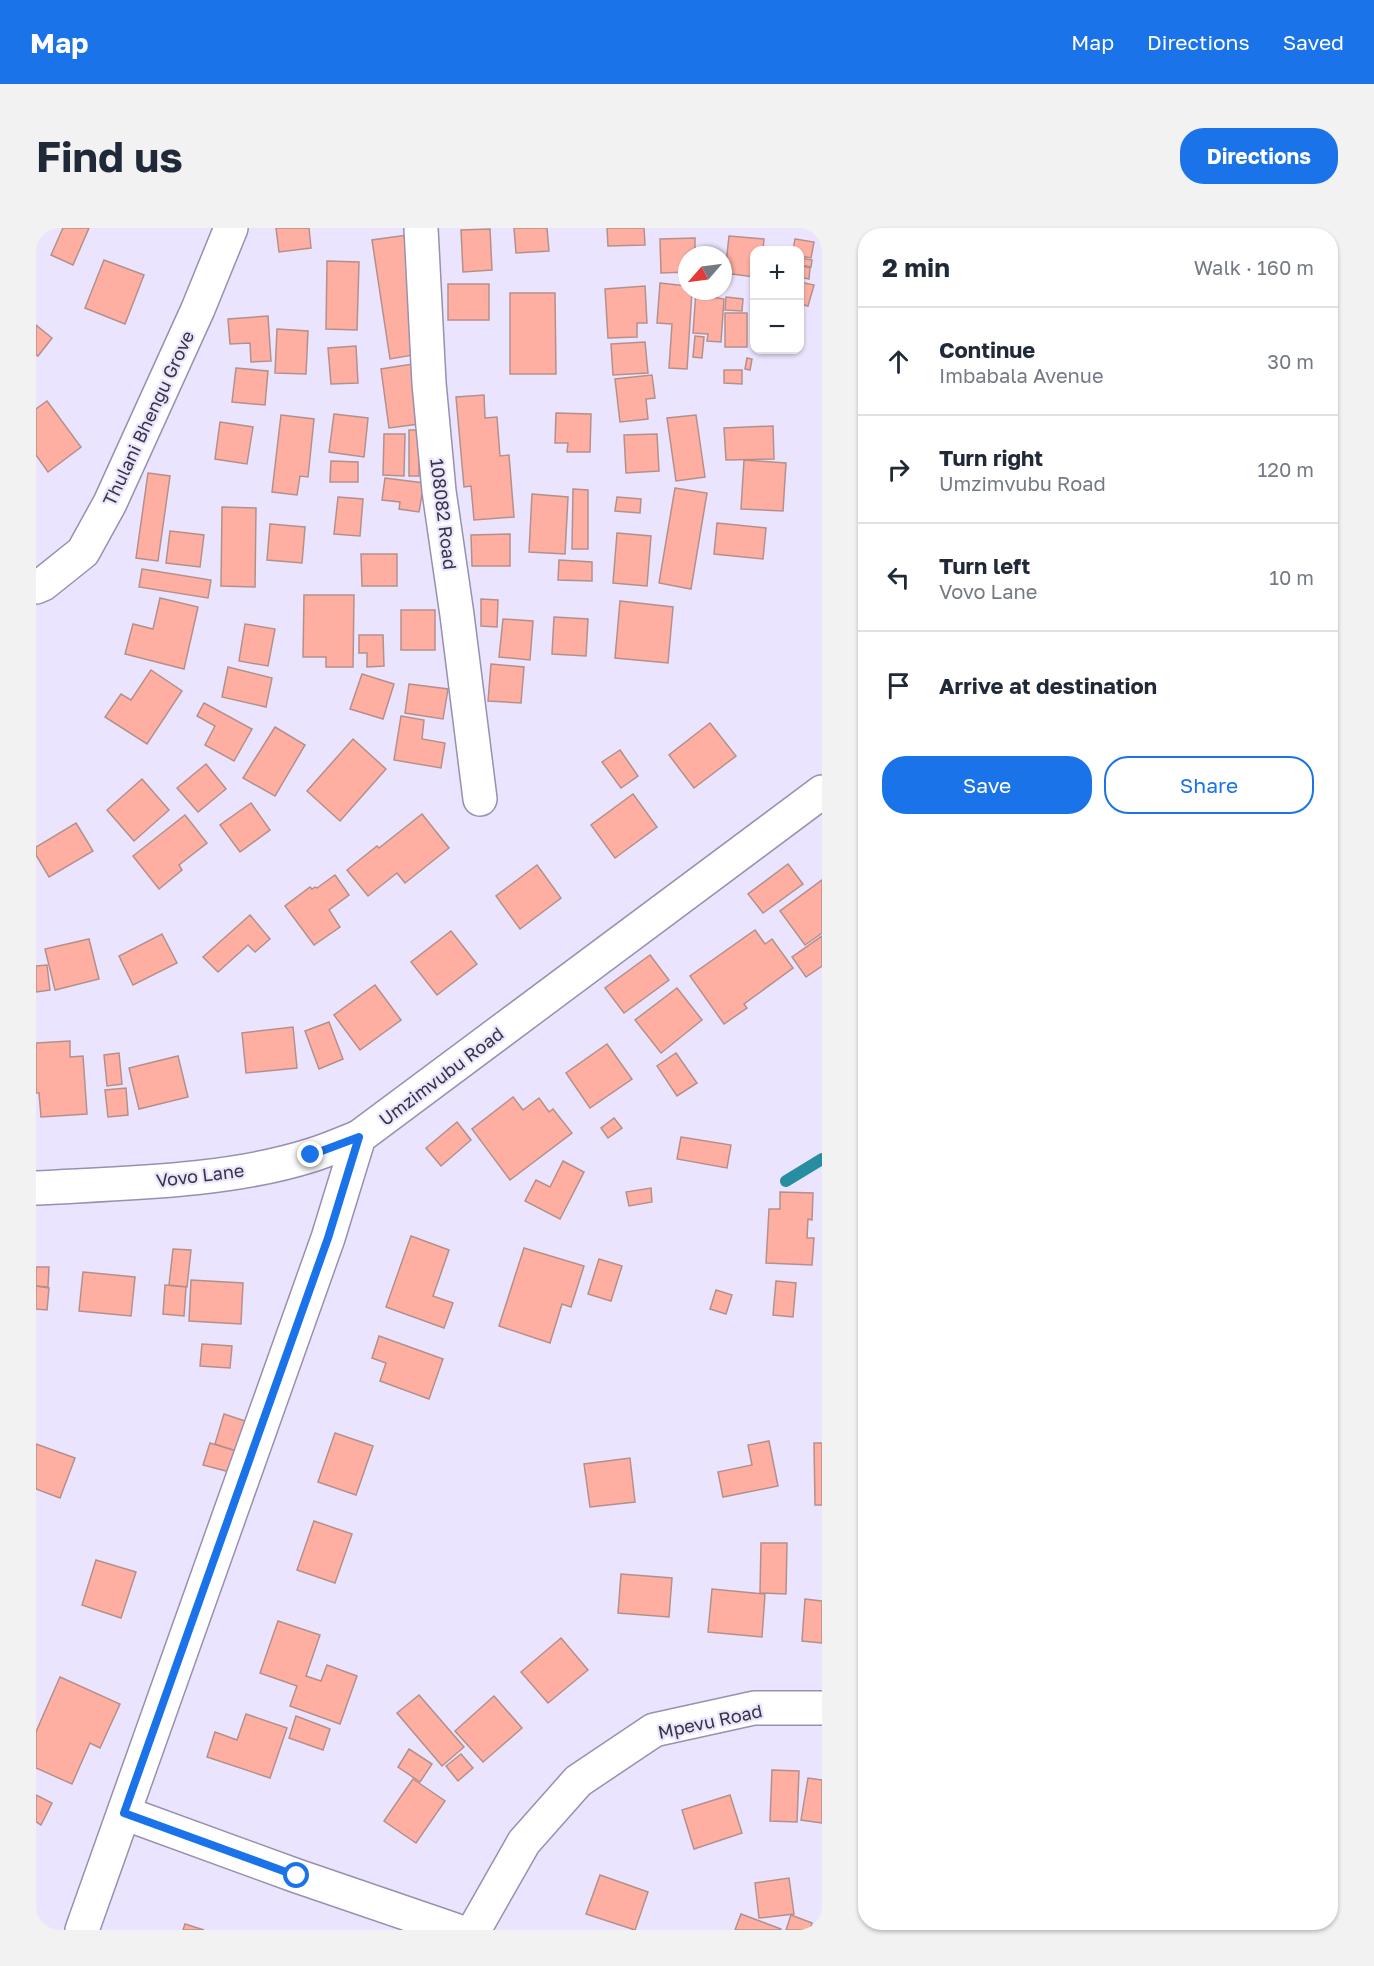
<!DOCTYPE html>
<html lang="en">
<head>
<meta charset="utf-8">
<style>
	:root { --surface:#fff; --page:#f2f2f3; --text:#1f2937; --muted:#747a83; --line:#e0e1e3; --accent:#1a73e8 }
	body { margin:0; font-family:"Golos Text",sans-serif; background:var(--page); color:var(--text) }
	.controls { position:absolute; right:18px; top:18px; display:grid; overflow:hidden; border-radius:12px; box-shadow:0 2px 4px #0004 }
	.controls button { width:54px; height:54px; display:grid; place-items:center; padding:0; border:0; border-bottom:2px solid var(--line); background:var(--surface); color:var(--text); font:30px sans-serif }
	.compass { position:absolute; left:642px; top:18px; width:54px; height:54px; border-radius:50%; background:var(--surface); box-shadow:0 2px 4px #0004; rotate:242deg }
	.stop { position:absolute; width:18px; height:18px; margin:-14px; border:4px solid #1a73e8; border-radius:50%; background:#fff }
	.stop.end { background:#1a73e8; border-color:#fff; box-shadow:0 2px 6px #0008 }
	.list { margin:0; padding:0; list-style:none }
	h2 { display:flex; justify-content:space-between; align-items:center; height:78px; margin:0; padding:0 24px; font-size:26px }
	h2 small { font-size:20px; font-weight:400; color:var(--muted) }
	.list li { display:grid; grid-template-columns:39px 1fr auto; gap:18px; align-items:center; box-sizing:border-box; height:108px; padding:0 24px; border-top:2px solid var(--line) }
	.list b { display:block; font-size:22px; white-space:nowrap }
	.list p { margin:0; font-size:20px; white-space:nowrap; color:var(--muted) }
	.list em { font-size:20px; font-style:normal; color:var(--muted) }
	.actions { display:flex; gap:12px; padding:18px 24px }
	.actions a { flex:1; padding:14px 0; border:2px solid var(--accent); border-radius:24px; text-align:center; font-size:21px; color:var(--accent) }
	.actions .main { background:var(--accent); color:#fff }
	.icon { flex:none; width:33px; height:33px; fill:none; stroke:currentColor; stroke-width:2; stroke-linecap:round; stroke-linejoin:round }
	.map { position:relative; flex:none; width:786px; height:1702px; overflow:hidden; border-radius:24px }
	header { display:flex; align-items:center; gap:36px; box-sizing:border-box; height:84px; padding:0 30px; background:var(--accent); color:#fff }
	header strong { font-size:28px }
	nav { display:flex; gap:33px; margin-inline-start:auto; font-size:21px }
	.intro { display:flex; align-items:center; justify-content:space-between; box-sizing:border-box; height:144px; padding:0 36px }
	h1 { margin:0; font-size:42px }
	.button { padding:15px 27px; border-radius:24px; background:var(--accent); color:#fff; font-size:21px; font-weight:700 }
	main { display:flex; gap:36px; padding:0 36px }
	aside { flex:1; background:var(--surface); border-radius:24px; box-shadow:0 2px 4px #0004 }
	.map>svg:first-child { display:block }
</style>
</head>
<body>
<header>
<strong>Map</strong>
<nav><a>Map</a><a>Directions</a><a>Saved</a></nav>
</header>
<div class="intro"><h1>Find us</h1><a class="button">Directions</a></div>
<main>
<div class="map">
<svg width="786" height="1702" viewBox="0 0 786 1702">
	<rect width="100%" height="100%" fill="#eae4fe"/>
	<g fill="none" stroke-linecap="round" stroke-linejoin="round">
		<path stroke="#278ea2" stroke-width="12" d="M750,953L786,931"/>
	</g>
	<g fill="#feafa2" stroke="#b5908a" stroke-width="1.5">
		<path d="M27,0H53L37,37L15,27Z"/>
		<path d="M240,0H273L275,20L243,24Z"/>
		<path d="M478,0H511L513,23L480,25Z"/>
		<path d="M571,0H608L609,17L572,18Z"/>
		<path d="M454,1L456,42L427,44L425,2Z"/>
		<path d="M371,7L389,125L354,131L336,12Z"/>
		<path d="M693,8L728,11L727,22H718V49L689,45Z"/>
		<path d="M659,10V27H651V44L625,45L624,11Z"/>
		<path d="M759,11L778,14L775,30L764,28V22H757Z"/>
		<path d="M764,30L776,32L775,39L764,37Z"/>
		<path d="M68,32L108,47L89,96L49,80Z"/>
		<path d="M291,33L323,34L321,102L290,101Z"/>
		<path d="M764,37L774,40L773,51L764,49Z"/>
		<path d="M764,54L778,57L772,78L764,76Z"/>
		<path d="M624,55L651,58V63H656L651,141L633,140L636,96L621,95Z"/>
		<rect x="412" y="56" width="41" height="36"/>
		<path d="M609,58L611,95H601V109L572,110L569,61Z"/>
		<path d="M660,63H677V69L688,71L685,114L671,113L672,106L657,105Z"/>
		<path d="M474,65H519L520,146H474Z"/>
		<path d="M690,69L707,71L706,83L689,82Z"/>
		<rect x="689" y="85" width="22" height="34"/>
		<path d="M232,88L235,133L215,134L214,115L194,116L192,91Z"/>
		<path d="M0,97L16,110L2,128L0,127Z"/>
		<path d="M241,101L272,103L270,146L239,145Z"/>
		<path d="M659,108L668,109L666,130L657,129Z"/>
		<path d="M609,114L612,145L577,147L575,116Z"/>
		<path d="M320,118L322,155L295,156L292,120Z"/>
		<path d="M711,130L716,131L714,142L709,141Z"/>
		<path d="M383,135L391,195L353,200L345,141Z"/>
		<path d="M200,140L232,143L229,177L196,174Z"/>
		<path d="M688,142H706V156L688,155Z"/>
		<path d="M616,147L619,170L610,171L612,191L584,194L579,151Z"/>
		<path d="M448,167L449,190L461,189L464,228L473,227L478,289L438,292L435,258L428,259L420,169Z"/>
		<path d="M11,173L45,219L12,244L0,227V181Z"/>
		<path d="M520,185L555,186L554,224H531L532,215H519Z"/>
		<path d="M298,186L332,190L328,229L293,224Z"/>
		<path d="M245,187L278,191L272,249L264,248L261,267L236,264Z"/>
		<path d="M660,187L669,249L640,253L631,190Z"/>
		<path d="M184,194L217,199L211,236L179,231Z"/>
		<path d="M737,198L738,231L690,232L688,200Z"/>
		<path d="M373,202H392L383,225V248H373Z"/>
		<path d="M348,206H369L368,248L347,247Z"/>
		<path d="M621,206L623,243L590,245L588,207Z"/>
		<path d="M708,232L750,235L747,283L705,281Z"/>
		<path d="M295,233L322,234V254H294Z"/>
		<path d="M112,245L134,248L122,333L100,330Z"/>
		<path d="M349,250L388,255L383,284L363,281L364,274L346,272Z"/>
		<path d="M639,260L671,265L655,361L623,355Z"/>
		<path d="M537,261L552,262V321H536Z"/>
		<path d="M496,266L532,269L529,326L493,324Z"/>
		<path d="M302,269L327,271L324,308L298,306Z"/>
		<path d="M581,269L605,271L604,285L579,283Z"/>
		<path d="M186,279L220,280L219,359L185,358Z"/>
		<path d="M681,295L730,300L727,331L678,326Z"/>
		<path d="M234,296L269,299L266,335L231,332Z"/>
		<path d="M134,303L168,307L164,339L130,335Z"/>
		<path d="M581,305L615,308L611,358L577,355Z"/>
		<path d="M474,306V338H436L435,307Z"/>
		<path d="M325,326H361V358H326Z"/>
		<path d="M523,332L556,334V353L522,352Z"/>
		<path d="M106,341L175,352L172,370L103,359Z"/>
		<path d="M268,367H318L317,439H290V429H267Z"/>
		<path d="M124,370L162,379L148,441L89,426L97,396L117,401Z"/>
		<path d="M445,371L462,372L461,399L445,398Z"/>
		<path d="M584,373L637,379L632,435L579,430Z"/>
		<rect x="365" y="382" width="34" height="40"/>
		<path d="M518,389L552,391L550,428L516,426Z"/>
		<path d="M467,391L497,393L494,432L463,429Z"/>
		<path d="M209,396L239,401L232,438L203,433Z"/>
		<path d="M323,407H347L348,438L331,439V425H323Z"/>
		<path d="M455,436L488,439L485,475L452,473Z"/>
		<path d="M192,439L236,450L230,479L186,469Z"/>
		<path d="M115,442L146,463L111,516L69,489L85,466L95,472Z"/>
		<path d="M326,446L358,456L347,491L314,481Z"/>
		<path d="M373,456L412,461L407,491L369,485Z"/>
		<path d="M168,475L216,501L198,533L169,517L179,498L161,488Z"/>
		<path d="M365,488L388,492L386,511L409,515L405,540L358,532Z"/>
		<path d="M674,495L700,528L658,560L633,527Z"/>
		<path d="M239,499L269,517L239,568L207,550Z"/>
		<path d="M317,511L350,541L304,593L271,563Z"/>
		<path d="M584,522L602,548L585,560L566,534Z"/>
		<path d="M170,536L190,561L162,584L141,560Z"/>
		<path d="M106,551L133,582L98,613L71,582Z"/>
		<path d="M597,566L621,599L579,630L555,597Z"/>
		<path d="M215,575L234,602L204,624L184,597Z"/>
		<path d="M386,586L413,620L369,655L361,645L332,668L311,642L341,618L343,620Z"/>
		<path d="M149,587L171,615L143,637L146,642L123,661L97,628Z"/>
		<path d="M40,595L57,623L13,649L0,627V619Z"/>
		<path d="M752,636L767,656L727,685L712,666Z"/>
		<path d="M501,637L525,670L484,701L460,668Z"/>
		<path d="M299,647L313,667L293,682L304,699L278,717L249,678L274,659L276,661L279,659L281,660Z"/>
		<path d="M786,652V705L769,717L744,683Z"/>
		<path d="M214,687L234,711L219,724L212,717L182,744L167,729Z"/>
		<path d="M719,702L729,716L736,711L757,740L708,776L711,780L688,796L654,748Z"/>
		<path d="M415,703L441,736L401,767L375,734Z"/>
		<path d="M126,706L141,735L97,757L83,728Z"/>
		<path d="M786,708V738L770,749L756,729Z"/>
		<path d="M53,711L63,751L19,762L9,721Z"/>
		<path d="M614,727L633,752L588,785L569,760Z"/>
		<path d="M11,737L14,762L0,764V738Z"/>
		<path d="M339,757L365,792L324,822L298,787Z"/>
		<path d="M641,760L666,792L625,825L599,792Z"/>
		<path d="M293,794L307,831L283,841L269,803Z"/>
		<path d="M257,799L261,840L210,845L206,805Z"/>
		<path d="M34,813V829L47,828L51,886L5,889L3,865H0V815Z"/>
		<path d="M571,816L596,851L554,880L530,845Z"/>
		<path d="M83,825L86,856L71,858L68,827Z"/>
		<path d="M640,825L661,855L641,868L621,838Z"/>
		<path d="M142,828L152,869L103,881L93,840Z"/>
		<path d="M90,860L92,887L72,889L69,862Z"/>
		<path d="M477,869L487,882L503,870L513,884L517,881L536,905L474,952L436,901Z"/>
		<path d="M578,890L586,900L572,910L565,900Z"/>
		<path d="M421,894L435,912L405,938L390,920Z"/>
		<path d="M645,909L695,917L691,940L641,931Z"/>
		<path d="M527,933L548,944L524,991L489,973L500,952L514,959Z"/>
		<path d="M615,960L616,974L593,978L590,964Z"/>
		<path d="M744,964L777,965L776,992L772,991L771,1010H778L776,1037L730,1035L733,981H744Z"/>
		<path d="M375,1008L413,1022L397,1068L417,1075L408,1100L350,1079Z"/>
		<path d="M488,1020L548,1038L535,1079L526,1076L514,1115L463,1098Z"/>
		<path d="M137,1021L155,1022L151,1059L133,1057Z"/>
		<path d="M563,1031L586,1038L575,1073L552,1066Z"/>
		<path d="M0,1039H13L12,1059L0,1058Z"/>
		<path d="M47,1044L99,1049L95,1088L43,1083Z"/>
		<path d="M155,1052L207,1055L205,1096L153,1093Z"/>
		<path d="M740,1053L760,1055L757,1089L737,1087Z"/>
		<path d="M129,1057L150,1059L148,1088L127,1086Z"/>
		<path d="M0,1058L13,1060L11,1082L0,1081Z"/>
		<path d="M680,1062L696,1067L690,1086L674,1081Z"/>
		<path d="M343,1108L407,1131L393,1171L344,1153L350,1135L336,1130Z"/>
		<path d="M166,1116L196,1118L194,1140L164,1138Z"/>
		<path d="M188,1186L212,1194L200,1223L179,1216Z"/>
		<path d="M299,1205L337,1218L320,1267L282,1254Z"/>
		<path d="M733,1213L742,1258L687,1269L682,1244L716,1237L712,1217Z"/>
		<path d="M174,1215L200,1223L194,1244L167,1237Z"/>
		<path d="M778,1215H786V1277H779Z"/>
		<path d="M0,1216L39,1230L24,1270L0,1261Z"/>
		<path d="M594,1230L599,1274L554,1279L548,1236Z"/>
		<path d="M278,1293L316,1306L299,1355L261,1342Z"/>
		<path d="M725,1315H751L750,1366L724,1365Z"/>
		<path d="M60,1332L100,1344L85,1390L46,1377Z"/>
		<path d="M585,1346L636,1350L633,1389L582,1385Z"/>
		<path d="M676,1361L729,1366L726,1409L672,1404Z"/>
		<path d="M769,1371L786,1373V1415L766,1413Z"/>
		<path d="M242,1393L284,1407L270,1448L285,1453L291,1437L321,1448L304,1496L254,1478L261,1458L224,1445Z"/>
		<path d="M525,1410L552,1442L512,1475L485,1444Z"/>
		<path d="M24,1449L84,1476L64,1520L54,1515L36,1556L0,1540V1504Z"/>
		<path d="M383,1467L428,1519L406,1538L361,1485Z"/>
		<path d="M458,1468L486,1500L447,1534L419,1503Z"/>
		<path d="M210,1486L251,1500L234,1550L171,1529L179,1504L201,1512Z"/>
		<path d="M260,1488L294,1501L287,1522L253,1510Z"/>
		<path d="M373,1521L396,1536L384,1554L362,1539Z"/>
		<path d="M425,1526L437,1540L422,1553L410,1538Z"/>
		<path d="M736,1542L763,1543L761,1594L734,1593Z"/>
		<path d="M772,1550L786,1552V1595L765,1592Z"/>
		<path d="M377,1551L409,1573L380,1615L348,1593Z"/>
		<path d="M0,1567L16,1575L5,1597L0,1594Z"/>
		<path d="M694,1567L706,1605L658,1621L646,1582Z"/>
		<path d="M564,1647L612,1664L599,1702L550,1686Z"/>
		<path d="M753,1650L758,1686L723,1690L719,1655Z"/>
		<path d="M705,1686L745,1701V1702H699Z"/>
		<path d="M755,1687L776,1695L774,1702H750Z"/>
		<path d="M149,1696L168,1702H147Z"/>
	</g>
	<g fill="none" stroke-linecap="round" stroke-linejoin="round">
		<defs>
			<g id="street">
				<path d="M385,0L393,155L403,263L421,387L444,571"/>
				<path d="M0,359L7,356L47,324L74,275L162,81L195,0"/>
				<path d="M0,960C88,955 192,954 276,927C292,922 308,915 323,909"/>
				<path d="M88,1585L261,1648L419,1702"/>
				<path d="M46,1702L292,1010L323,909L786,564"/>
				<path d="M438,1702L488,1614L542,1553L618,1502L718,1480H786"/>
			</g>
		</defs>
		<use href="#street" stroke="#9890af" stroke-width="36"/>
		<use href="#street" stroke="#fff" stroke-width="33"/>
	</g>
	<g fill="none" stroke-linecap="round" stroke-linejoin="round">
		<path stroke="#1a73e8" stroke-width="8" d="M261,1648L88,1585L292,1010L323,909L275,927"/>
	</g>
	<g text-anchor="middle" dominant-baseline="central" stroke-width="4.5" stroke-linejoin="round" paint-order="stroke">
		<g font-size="18" fill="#373441" stroke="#eae4fe">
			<text transform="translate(112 190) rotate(-65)">Thulani Bhengu Grove</text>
			<text transform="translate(408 286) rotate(83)">108082 Road</text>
			<text transform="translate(405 848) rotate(-37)">Umzimvubu Road</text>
			<text transform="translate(164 947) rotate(-7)">Vovo Lane</text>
			<text transform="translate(674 1493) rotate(-12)">Mpevu Road</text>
		</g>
	</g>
</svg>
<div class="controls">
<button>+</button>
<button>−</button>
</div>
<svg class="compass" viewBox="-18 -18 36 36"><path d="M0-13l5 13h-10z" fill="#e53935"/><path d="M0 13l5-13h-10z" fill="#747a83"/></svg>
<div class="stop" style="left:261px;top:1648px"></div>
<div class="stop end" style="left:275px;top:927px"></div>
</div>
<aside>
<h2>2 min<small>Walk · 160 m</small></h2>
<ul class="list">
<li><svg class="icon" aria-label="ahead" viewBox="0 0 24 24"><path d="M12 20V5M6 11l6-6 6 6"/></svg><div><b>Continue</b><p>Imbabala Avenue</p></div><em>30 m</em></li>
<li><svg class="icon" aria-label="right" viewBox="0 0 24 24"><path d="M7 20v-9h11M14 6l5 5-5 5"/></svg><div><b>Turn right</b><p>Umzimvubu Road</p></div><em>120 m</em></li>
<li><svg class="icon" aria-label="left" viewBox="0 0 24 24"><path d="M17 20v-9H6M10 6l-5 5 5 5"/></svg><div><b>Turn left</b><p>Vovo Lane</p></div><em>10 m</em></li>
<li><svg class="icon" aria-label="arrive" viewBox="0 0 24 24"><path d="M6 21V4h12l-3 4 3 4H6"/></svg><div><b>Arrive at destination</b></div></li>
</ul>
<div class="actions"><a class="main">Save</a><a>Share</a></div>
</aside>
</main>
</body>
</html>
